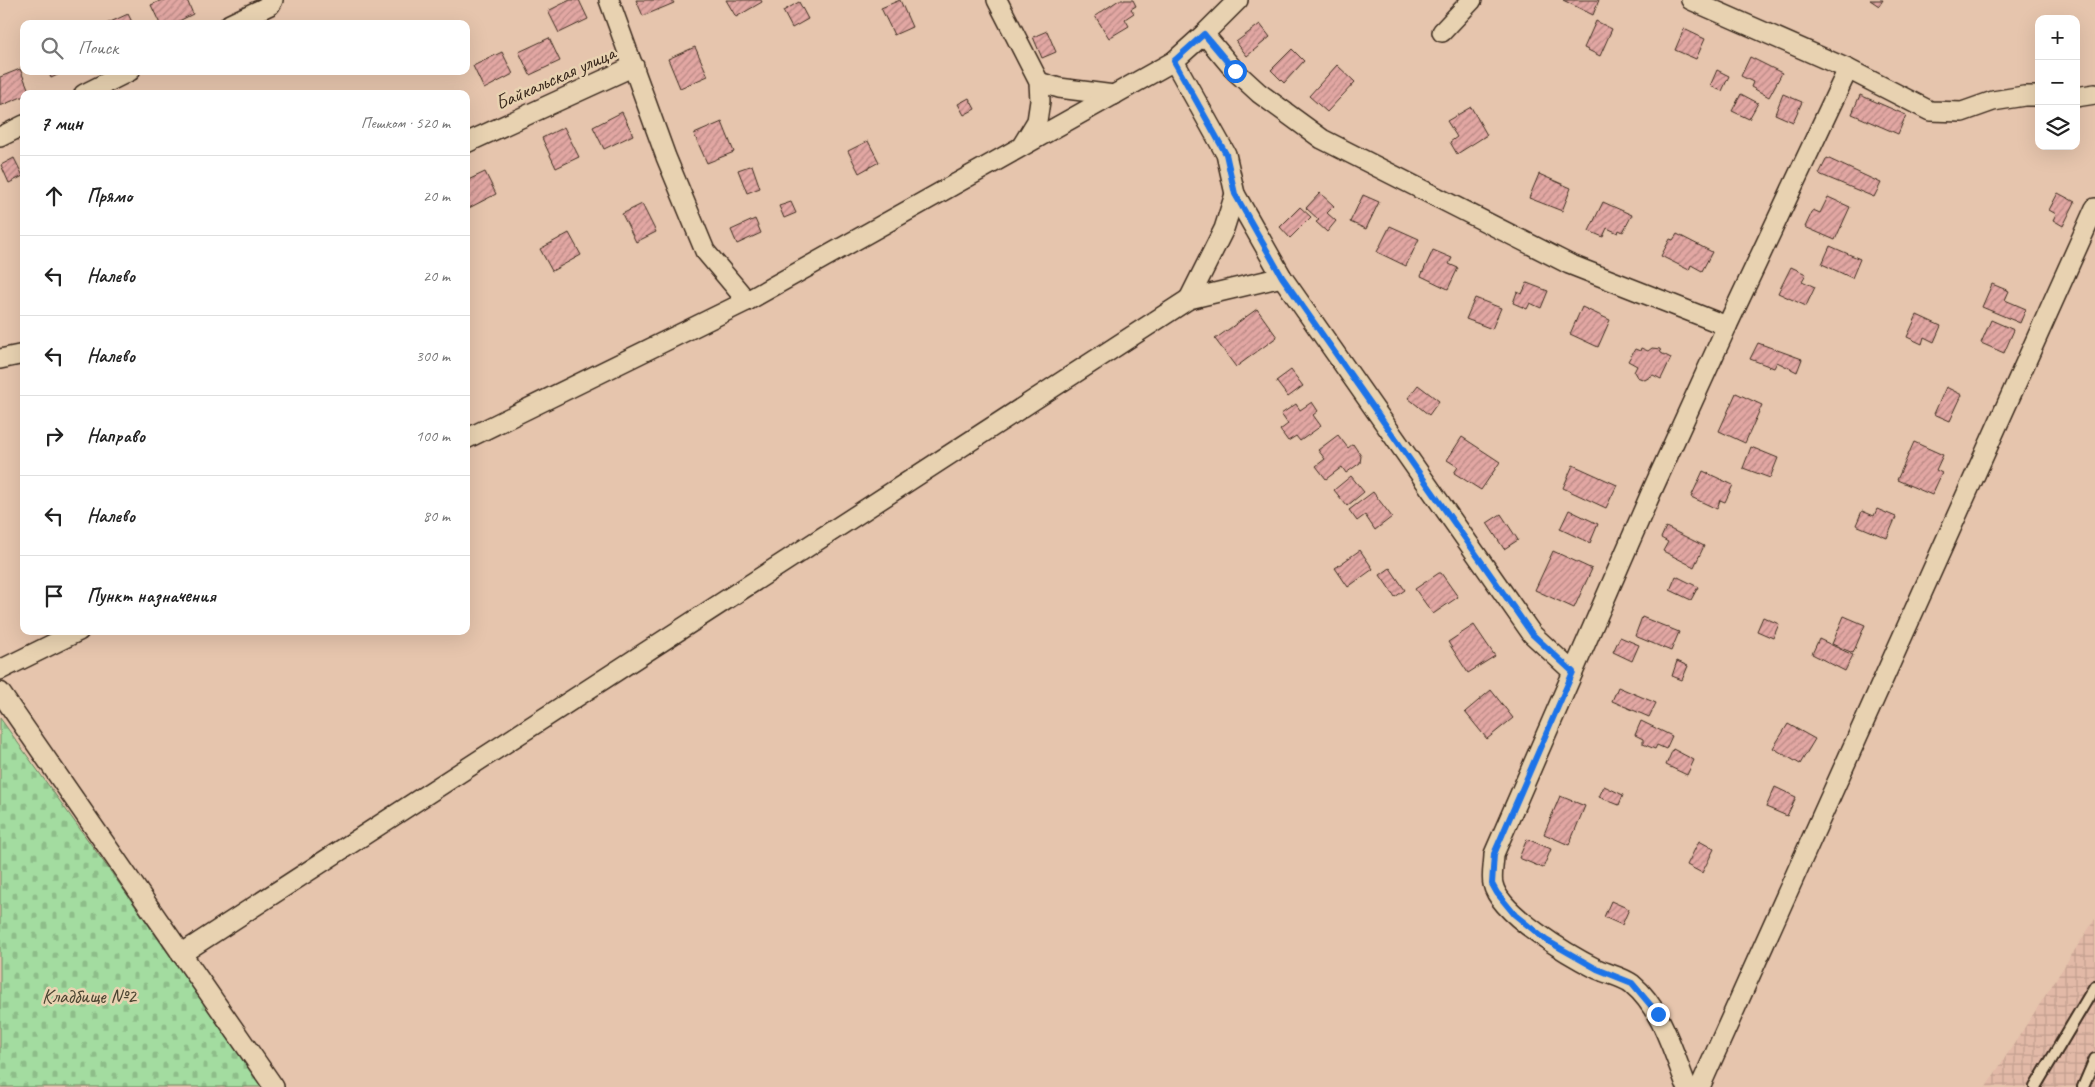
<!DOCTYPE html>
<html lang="ru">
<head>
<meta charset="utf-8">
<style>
	:root { --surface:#fff; --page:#f6f6f6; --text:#222; --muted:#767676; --line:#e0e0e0 }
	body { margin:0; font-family:Caveat,sans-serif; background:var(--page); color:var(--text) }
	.controls { position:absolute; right:15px; top:15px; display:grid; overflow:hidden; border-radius:10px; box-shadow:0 5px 20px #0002 }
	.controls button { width:45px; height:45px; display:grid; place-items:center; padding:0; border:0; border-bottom:1px solid var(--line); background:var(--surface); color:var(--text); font:25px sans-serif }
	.stop { position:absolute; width:15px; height:15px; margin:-11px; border:4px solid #1a73e8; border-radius:50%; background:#fff }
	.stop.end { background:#1a73e8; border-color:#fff; box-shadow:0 1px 5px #0008 }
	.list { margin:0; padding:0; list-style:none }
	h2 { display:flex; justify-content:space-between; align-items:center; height:65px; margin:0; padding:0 20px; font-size:21px }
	h2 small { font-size:16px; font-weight:400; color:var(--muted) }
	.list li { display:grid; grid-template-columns:32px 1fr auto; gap:15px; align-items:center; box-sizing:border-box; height:80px; padding:0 20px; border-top:1px solid var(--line) }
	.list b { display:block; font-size:19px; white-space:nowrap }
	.list em { font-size:16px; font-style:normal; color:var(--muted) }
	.icon { flex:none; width:28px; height:28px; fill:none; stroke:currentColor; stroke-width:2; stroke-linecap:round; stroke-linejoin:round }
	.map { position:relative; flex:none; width:2095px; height:1087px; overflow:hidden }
	.search { position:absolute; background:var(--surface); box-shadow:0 5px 20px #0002; left:20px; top:20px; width:450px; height:55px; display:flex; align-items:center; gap:12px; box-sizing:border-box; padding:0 18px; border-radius:10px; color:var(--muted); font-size:19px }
	.panel { position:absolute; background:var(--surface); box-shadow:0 5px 20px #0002; left:20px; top:90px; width:450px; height:545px; border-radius:10px }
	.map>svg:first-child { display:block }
</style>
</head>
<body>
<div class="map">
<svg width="2095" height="1087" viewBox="0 0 2095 1087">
	<defs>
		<pattern id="industrial-grid" width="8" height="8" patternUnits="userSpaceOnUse" patternTransform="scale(1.25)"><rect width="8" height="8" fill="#e2b9a7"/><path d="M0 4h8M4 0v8" fill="none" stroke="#c39f8f"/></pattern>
		<pattern id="cemetery-stones" width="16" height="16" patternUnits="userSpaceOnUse" patternTransform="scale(1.25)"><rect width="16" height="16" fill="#a3dca0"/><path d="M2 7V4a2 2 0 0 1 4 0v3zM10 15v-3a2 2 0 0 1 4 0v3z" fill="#8dbd89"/></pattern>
		<pattern id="building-hatch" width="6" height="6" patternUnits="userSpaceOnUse" patternTransform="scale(1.25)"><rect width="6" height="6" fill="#e2a7a3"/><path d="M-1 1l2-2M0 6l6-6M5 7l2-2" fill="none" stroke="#b88884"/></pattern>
	</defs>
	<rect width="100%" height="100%" fill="#e6c5ad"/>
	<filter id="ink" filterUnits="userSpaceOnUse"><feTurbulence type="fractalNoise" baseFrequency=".02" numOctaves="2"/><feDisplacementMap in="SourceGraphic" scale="10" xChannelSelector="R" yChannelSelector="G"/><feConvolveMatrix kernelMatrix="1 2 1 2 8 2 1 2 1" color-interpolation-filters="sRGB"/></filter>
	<g filter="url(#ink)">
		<path fill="url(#industrial-grid)" d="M2095,919V1087H1986Z"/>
		<path fill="url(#cemetery-stones)" stroke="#6f835f" d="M0,718L126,893L262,1087H0Z"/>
		<g fill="url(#building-hatch)" stroke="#3b2a1e">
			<path d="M162,0H187L193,14L173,24H160L151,5Z"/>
			<path d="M570,0H579L588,19L559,33L548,11Z"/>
			<path d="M636,0H672L674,3L643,16Z"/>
			<path d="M726,0H761L762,2L736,17Z"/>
			<path d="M900,0L912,27L894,35L881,8Z"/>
			<path d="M1119,0H1133L1136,6L1131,9L1134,13L1125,19L1129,26L1109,38L1095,16Z"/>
			<path d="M1563,0H1599L1593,15Z"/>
			<path d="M1870,0H1883L1879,6Z"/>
			<path d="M799,2L808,19L792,28L783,11Z"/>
			<path d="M128,14L133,24H106Z"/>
			<path d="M1596,21L1612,29L1600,56L1584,48Z"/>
			<path d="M1260,24L1270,37L1247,56L1236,42Z"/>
			<path d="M1684,29L1705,39L1696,59L1675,50Z"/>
			<path d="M1047,31L1056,52L1042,58L1033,37Z"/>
			<path d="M549,38L560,61L530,75L519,52Z"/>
			<path d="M695,47L708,76L680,88L668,59Z"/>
			<path d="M1292,49L1304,61L1284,83L1271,70Z"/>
			<path d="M502,52L513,74L484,89L473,66Z"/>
			<path d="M1750,57L1782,73L1769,97L1751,87L1753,82L1741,76Z"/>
			<path d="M1337,65L1355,82L1327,112L1309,96Z"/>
			<path d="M20,69L30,93L24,94V96L0,106V77Z"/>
			<path d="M1717,70L1729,76L1722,91L1710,86Z"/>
			<path d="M48,71H66L51,78Z"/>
			<path d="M1741,94L1758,103L1749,119L1732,111Z"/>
			<path d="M1783,94L1802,102L1793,122L1775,114Z"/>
			<path d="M1860,95L1906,115L1898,134L1852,114Z"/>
			<path d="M969,98L975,109L964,115L958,104Z"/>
			<path d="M1471,107L1487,135L1457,154L1450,142L1457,137L1447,121Z"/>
			<path d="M622,112L633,135L604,149L593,127Z"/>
			<path d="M722,122L734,152L707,163L694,134Z"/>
			<path d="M564,127L579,157L556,168L542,138Z"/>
			<path d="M868,141L879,162L859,173L848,151Z"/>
			<path d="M14,158L23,176L9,183L1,165Z"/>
			<path d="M1827,158L1881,183L1874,197L1819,174Z"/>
			<path d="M752,165L760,188L747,193L738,170Z"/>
			<path d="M485,172L496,194L467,209L466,181Z"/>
			<path d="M1539,174L1571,188L1562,211L1529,198Z"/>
			<path d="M1320,193L1334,206L1327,213L1336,221L1327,232L1316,222L1319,220L1306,208Z"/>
			<path d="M2058,193L2075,202L2063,226L2053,220L2056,214L2049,210Z"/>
			<path d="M1363,195L1379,202L1366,229L1350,222Z"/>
			<path d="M1828,197L1850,207L1835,240L1805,227L1813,210L1820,213Z"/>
			<path d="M791,202L796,213L784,218L779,206Z"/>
			<path d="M1603,202L1632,215L1623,232L1619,230L1618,233L1607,228L1603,237L1589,231Z"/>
			<path d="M642,204L656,232L636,242L622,214Z"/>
			<path d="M1300,207L1311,217L1290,238L1280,227Z"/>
			<path d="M755,219L761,233L737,244L731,230Z"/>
			<path d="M1390,226L1419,239L1406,266L1377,252Z"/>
			<path d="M569,233L581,255L552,271L540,249Z"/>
			<path d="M1677,234L1712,252L1702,271L1691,265L1689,270L1661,256L1670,239L1673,240Z"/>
			<path d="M1830,246L1860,259L1852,278L1822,264Z"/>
			<path d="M1433,250L1452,258L1449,264L1458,268L1448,289L1421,276Z"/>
			<path d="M1791,267L1806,274L1802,281L1815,287L1806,306L1778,293Z"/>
			<path d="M1527,283L1548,291L1541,308L1530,303L1527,309L1513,303L1517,292L1522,294Z"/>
			<path d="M1992,284L2009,291L2005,300L2026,309L2020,323L1982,307Z"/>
			<path d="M1475,298L1501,308L1492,329L1466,319Z"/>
			<path d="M1582,307L1610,320L1598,347L1570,334Z"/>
			<path d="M1257,309L1277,337L1236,367L1215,339Z"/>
			<path d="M1917,315L1941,326L1934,342L1924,337L1922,344L1907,337Z"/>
			<path d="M1991,320L2014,330L2004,353L1981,343Z"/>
			<path d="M1758,343L1802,359L1797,372L1777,362L1774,368L1750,359Z"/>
			<path d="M1641,348L1648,351L1652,348L1660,349L1661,353L1671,358L1661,379L1653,375L1645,380L1637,377L1634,372L1637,366L1628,361L1635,349L1640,351Z"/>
			<path d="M1291,370L1303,386L1288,397L1276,381Z"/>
			<path d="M1418,385L1439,401L1429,415L1408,398Z"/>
			<path d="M1946,387L1962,395L1950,421L1934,414Z"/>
			<path d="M1736,393L1762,405L1745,443L1719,431Z"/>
			<path d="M1312,402L1318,411L1313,415L1321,426L1300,441L1296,436L1288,441L1280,430L1288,424L1281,414L1296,404L1300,410Z"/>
			<path d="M1338,435L1348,448L1353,444L1361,456L1360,463L1346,473L1342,467L1326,479L1316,466L1325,459L1318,450Z"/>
			<path d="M1462,437L1500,462L1481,490L1454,473L1458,467L1447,460Z"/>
			<path d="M1914,442L1943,455L1936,470L1942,473L1932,495L1897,480Z"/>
			<path d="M1751,447L1778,458L1770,478L1743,468Z"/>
			<path d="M1573,465L1617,485L1606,508L1563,488Z"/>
			<path d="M1703,471L1733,485L1725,502L1720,500L1717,509L1691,497Z"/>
			<path d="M1351,476L1364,492L1347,506L1334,490Z"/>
			<path d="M1373,492L1392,517L1375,530L1365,515L1357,521L1349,510Z"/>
			<path d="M1877,509L1896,517L1887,538L1856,525L1862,511L1874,516Z"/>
			<path d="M1569,510L1598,524L1590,543L1560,529Z"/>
			<path d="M1501,514L1518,540L1504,549L1487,523Z"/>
			<path d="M1666,527L1704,546L1694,567L1663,551L1668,542L1661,538Z"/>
			<path d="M1360,550L1373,569L1348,587L1335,568Z"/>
			<path d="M1553,551L1592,569L1574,608L1535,590Z"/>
			<path d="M1390,568L1405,590L1395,597L1380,575Z"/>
			<path d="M1439,573H1441L1458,597L1433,614L1415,589Z"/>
			<path d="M1676,576L1698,587L1691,600L1670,590Z"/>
			<path d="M1844,616L1865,625L1853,653L1832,644Z"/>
			<path d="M1642,617L1679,632L1671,651L1635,636Z"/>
			<path d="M1763,617L1779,624L1773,638L1757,631Z"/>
			<path d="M1474,625L1495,656L1468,673L1448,642Z"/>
			<path d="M1620,637L1639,645L1632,661L1613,652Z"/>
			<path d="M1819,639L1853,655L1845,671L1812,654Z"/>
			<path d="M1677,661L1688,666L1682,680L1672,676Z"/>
			<path d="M1618,687L1656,703L1649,717L1612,701Z"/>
			<path d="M1491,690L1513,718L1487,739L1465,712Z"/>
			<path d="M1641,721L1672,736L1666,749L1657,745L1655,749L1643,744V739L1635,735Z"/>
			<path d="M1788,724L1815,739L1800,764L1773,748Z"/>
			<path d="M1673,749L1694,760L1687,775L1666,765Z"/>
			<path d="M1604,786L1623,795L1619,805L1599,797Z"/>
			<path d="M1775,787L1796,797L1787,816L1766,807Z"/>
			<path d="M1560,796L1585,806L1569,845L1544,834Z"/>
			<path d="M1527,839L1551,849L1543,868L1519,858Z"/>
			<path d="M1699,841L1714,849L1702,873L1687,865Z"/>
			<path d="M1611,901L1629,909L1622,925L1604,917Z"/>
		</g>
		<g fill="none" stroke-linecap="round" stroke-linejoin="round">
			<defs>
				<g id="lane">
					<path d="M2035,1087L2095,986"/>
					<path d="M2083,1087L2095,1059"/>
				</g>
				<g id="street">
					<path d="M609,0L666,157L705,251L747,301"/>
					<path d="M997,0L1039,82L1040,101L1037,121L1023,144"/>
					<path d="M1691,0L1848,69"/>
					<path d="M230,24L270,5L273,0"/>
					<path d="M1442,32L1472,0"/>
					<path d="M1204,34L1235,71L1259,93L1322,139L1569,264L1727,326L1848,69L1930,111L1962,112L1993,101L2024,96H2039"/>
					<path d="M1174,61L1226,154L1235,194L1282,277L1532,634L1573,672"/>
					<path d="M1039,82L1059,88L1114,95"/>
					<path d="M84,94L130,71"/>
					<path d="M2076,97L2095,94"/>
					<path d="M0,137L24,125"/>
					<path d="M466,143L634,66"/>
					<path d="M1189,299L1224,229L1235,194"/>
					<path d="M0,359L24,354"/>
					<path d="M466,439L747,301L1174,61L1204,34L1238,0"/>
					<path d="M0,670L79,631"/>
					<path d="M0,692L274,1087"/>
					<path d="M181,954L1189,299L1282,277"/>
					<path d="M1687,1087C1673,1052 1662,1009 1632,984C1623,977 1608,974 1597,969C1571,956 1499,914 1493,884C1491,876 1494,863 1494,854L1651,493L1727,326"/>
					<path d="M1700,1087L2095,208"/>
				</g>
			</defs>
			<use href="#lane" stroke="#3b2a1e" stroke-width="14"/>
			<use href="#street" stroke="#3b2a1e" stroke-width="22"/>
			<use href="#lane" stroke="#e8d2b1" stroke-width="10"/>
			<use href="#street" stroke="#e8d2b1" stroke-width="19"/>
		</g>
	</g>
	<g fill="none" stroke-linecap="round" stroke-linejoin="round" filter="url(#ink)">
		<path stroke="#1a73e8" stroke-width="6" d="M1235,71L1204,34L1174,61L1226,154L1235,194L1282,277L1532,634L1573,672L1494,854L1492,884L1497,893L1515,915L1546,940L1597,969L1632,983L1658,1014"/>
	</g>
	<g text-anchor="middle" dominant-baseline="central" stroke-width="5" stroke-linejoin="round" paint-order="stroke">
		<g font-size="20" fill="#3b2a1e" stroke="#e8d2b1">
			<text transform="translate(555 78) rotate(-24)">Байкальская улица</text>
		</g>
		<g font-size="20" fill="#4b4532" stroke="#e8d2b1">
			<text x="89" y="996">Кладбище №2</text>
		</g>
	</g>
</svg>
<div class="controls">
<button>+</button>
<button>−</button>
<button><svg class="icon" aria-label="layers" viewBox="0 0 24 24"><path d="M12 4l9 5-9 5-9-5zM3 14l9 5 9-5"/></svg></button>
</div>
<div class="stop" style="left:1235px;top:71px"></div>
<div class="stop end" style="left:1658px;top:1014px"></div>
<div class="search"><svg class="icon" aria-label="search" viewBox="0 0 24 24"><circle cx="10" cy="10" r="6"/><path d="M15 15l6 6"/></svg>Поиск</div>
<section class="panel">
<h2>7 мин<small>Пешком · 520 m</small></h2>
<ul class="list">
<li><svg class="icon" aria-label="ahead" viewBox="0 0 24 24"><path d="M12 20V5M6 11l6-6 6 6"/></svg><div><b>Прямо</b></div><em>20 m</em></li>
<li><svg class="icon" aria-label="left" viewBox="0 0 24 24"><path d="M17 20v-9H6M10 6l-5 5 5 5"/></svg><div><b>Налево</b></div><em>20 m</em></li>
<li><svg class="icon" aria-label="left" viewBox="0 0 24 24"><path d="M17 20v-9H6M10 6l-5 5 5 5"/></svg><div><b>Налево</b></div><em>300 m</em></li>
<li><svg class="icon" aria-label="right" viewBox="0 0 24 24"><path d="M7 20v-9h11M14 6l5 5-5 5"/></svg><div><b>Направо</b></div><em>100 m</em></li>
<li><svg class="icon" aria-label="left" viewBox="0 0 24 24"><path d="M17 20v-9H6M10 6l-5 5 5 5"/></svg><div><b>Налево</b></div><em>80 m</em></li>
<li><svg class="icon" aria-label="arrive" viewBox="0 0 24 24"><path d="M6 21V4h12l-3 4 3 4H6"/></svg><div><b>Пункт назначения</b></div></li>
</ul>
</section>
</div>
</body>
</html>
